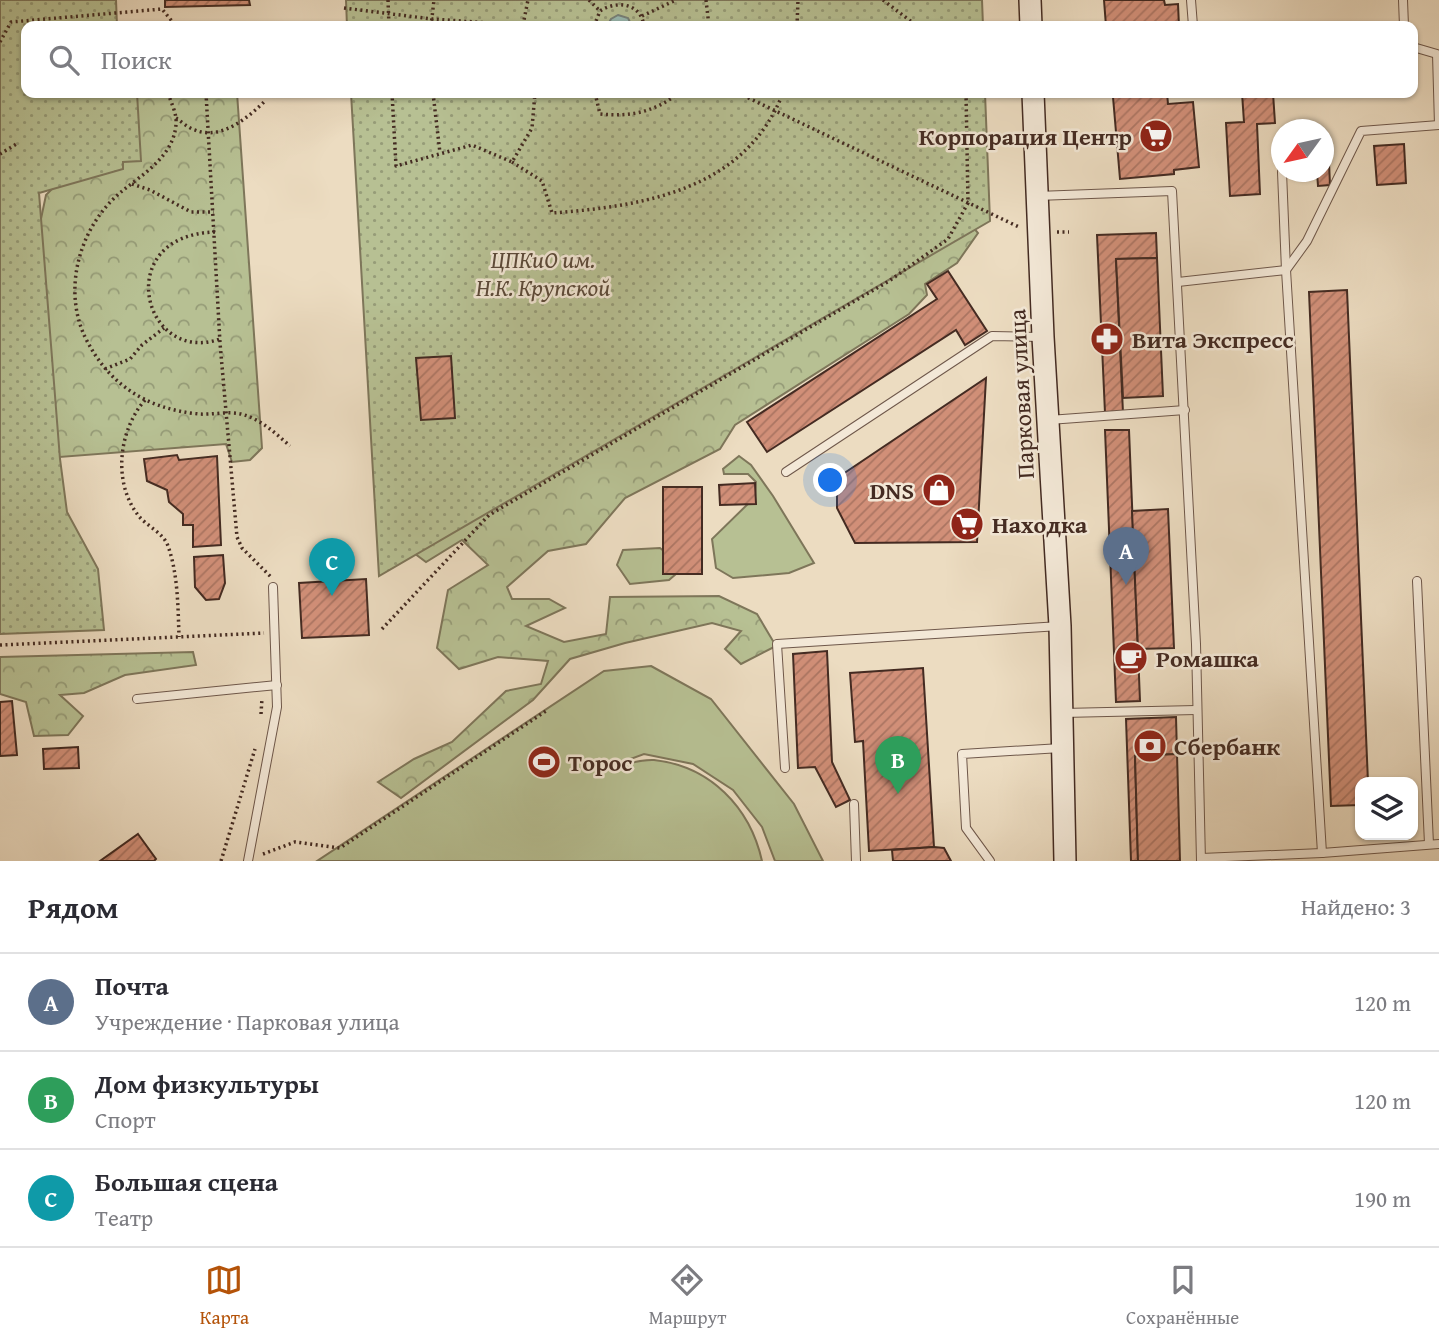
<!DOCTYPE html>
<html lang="ru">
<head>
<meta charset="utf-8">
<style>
	:root { --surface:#fff; --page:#f7f7f7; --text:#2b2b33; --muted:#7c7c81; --line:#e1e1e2; --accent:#b45309 }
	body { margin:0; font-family:"Gentium Book Plus",serif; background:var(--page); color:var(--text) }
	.controls { position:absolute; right:21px; bottom:21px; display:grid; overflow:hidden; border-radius:14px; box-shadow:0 2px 5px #0004 }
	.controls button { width:63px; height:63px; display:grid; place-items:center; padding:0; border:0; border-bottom:2px solid var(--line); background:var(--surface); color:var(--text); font:35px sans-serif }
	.compass { position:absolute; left:1271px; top:119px; width:63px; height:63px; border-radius:50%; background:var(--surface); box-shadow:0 2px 5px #0004; rotate:237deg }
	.you { position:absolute; left:831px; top:481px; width:24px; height:24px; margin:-18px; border:5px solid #fff; border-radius:50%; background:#1a73e8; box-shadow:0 0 0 10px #1a73e833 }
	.badge { display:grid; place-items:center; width:46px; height:46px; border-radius:50%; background:var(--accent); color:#fff; font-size:23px; font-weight:700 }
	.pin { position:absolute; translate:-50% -58px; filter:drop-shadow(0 2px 4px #0008) }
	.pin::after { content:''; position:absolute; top:37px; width:24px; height:21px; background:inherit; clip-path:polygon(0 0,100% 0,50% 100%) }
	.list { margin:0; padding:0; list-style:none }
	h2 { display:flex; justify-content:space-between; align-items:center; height:91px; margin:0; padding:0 28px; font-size:30px }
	h2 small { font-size:23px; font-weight:400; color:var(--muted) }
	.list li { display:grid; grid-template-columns:46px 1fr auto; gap:21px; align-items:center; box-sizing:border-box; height:98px; padding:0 28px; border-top:2px solid var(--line) }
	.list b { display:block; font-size:26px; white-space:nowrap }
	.list p { margin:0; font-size:23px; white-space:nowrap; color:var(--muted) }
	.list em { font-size:23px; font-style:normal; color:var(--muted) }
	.icon { flex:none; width:38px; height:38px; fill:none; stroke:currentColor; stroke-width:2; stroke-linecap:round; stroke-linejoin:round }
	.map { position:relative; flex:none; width:1439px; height:861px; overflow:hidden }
	.search { position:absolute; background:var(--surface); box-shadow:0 2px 5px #0004; left:21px; right:21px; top:21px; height:77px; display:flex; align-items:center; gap:18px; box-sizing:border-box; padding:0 24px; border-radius:14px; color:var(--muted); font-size:26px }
	.sheet { height:385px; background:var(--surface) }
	nav { display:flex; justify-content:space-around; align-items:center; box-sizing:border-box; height:98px; border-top:2px solid var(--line); background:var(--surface); font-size:19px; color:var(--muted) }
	nav a { display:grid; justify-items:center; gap:4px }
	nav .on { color:var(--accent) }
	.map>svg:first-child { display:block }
</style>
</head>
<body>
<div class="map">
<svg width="1439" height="861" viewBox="0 0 1439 861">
	<defs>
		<pattern id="forest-crowns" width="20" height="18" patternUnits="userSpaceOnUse" patternTransform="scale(1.75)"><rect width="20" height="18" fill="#b7c093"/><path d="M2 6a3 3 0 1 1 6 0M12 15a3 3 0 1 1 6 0" fill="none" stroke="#969c78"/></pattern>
		<pattern id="park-dots" width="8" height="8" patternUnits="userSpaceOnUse" patternTransform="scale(1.75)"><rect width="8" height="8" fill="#b7c093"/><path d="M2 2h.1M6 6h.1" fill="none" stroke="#969c78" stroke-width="1.8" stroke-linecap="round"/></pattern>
		<pattern id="building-hatch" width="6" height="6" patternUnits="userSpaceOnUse" patternTransform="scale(1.75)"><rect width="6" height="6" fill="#d18f78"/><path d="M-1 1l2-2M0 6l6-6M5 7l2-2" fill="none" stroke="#ab7562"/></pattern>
	</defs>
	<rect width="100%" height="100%" fill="#ecdcc1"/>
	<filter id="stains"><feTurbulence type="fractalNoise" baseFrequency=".00286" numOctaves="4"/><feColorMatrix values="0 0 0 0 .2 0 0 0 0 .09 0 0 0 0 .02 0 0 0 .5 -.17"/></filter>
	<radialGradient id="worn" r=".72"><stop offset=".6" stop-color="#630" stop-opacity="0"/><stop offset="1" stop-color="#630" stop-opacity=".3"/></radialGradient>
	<g fill="#b7c093" stroke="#7e765a" stroke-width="2">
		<path d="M739,456L751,465L773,496L814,563L789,573L733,578L716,568L712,539L755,497L756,482L748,474H724L723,469Z"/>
		<path d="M660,548L684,567L669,580L630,584L617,565L623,550Z"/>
		<path d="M651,666L711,699L794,804L823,861H775L762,827L733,790L693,764L644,754L606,768C621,766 639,759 654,760C710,766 750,807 762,861H317L604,671Z"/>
	</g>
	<g fill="url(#forest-crowns)" stroke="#7e765a" stroke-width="2">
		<path d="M111,93H237L262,448L250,460L232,462L226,444L47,458L38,233L46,195L69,172Z"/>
		<path d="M958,209L978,233L957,263L925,284L927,295L909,314L735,425L720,449L625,498L586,544L548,551L507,587L512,599H549L565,608L526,626L564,642L606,634L610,597L719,596L757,614L776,646L741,664L725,649L741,631L712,623L625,643L570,659L533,700L401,798L378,782L414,759L452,742L506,691L541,684L548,661L498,657L459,669L437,648L448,590L488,565L462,540L426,562L402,544Z"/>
		<path d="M193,652L196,665L125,675L84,693L60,695L83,716L68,735L34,736L26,702L0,694V657Z"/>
	</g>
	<g fill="url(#park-dots)" stroke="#7e765a" stroke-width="2">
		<path d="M0,0H116L117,26H26V93H137L141,161L123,162V169L39,193L60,459L67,512L98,569L104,630L0,634Z"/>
		<path d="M346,0H982L983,26H347Z"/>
		<path d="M351,93H985L990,221L379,576Z"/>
	</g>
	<path fill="#99bbb4" stroke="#77817a" stroke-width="2" d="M618,15L628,18L632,26H607L611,19Z"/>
	<g fill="url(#building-hatch)" stroke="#442b22" stroke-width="2">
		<path d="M165,0H249L250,5L165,7Z"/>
		<path d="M1104,0H1164L1165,5L1178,4L1179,26H1106Z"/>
		<path d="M1167,93L1168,104L1193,102L1199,167L1174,170V174L1120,179L1113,97Z"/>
		<path d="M1242,93H1273L1275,123L1257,124L1260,194L1230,196L1226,123L1244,122Z"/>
		<path d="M1404,144L1406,183L1377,185L1374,146Z"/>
		<path d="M1329,162L1330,185L1318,186L1317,172H1324V163Z"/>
		<path d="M1156,233L1157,258L1116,259L1123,413H1105L1097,235Z"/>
		<path d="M1157,258L1163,396L1123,398L1116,259Z"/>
		<path d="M948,271L987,331L965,345L956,330L767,452L747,422L937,299L927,284Z"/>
		<path d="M1347,290L1368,782H1360V805L1331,806L1309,292Z"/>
		<path d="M451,356L455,418L421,420L416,358Z"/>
		<path d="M986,378L977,542L855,543L837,508V478Z"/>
		<path d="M1105,430H1129L1140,701L1116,702Z"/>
		<path d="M177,455L179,460L217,456L221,545L193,547V525H183V514L169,502L167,490L147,481L144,459Z"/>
		<path d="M755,483L756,504L720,505L719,485Z"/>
		<rect x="663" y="487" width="39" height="87"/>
		<path d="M1168,509L1174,648L1138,649L1132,511Z"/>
		<path d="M223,555L225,583L219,599L206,600L195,587L194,557Z"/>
		<path d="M366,579L369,635L302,638L299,583Z"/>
		<path d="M827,651L832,762L850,800L836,807L815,767L798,768L793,654Z"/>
		<path d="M923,668L934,847L869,851L863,741L855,742L850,673Z"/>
		<path d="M12,701L17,755L0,756V702Z"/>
		<path d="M1176,717L1177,754L1135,756L1138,861H1131L1126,719Z"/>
		<path d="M78,747L79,768L44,769L43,749Z"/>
		<path d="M1177,754L1180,861H1138L1135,756Z"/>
		<path d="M138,834L156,859L154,861H100Z"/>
		<path d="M934,847L944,848L951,861H893L892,850Z"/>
	</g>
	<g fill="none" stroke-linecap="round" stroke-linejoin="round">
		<defs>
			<g id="service">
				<path d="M1191,0L1193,26"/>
				<path d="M1403,0L1404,26"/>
				<path d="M1413,47L1437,54L1439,125"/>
				<path d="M1281,148L1282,162"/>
				<path d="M1282,172L1286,270L1322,853"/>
				<path d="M1037,196L1172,191L1196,644L1201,861"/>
				<path d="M1178,282L1286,270L1307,241L1361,131L1439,125"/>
				<path d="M1049,420L1185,410"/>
				<path d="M786,472L992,336L1040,337"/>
				<path d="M1417,581L1429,844"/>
				<path d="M137,699L277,685"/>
				<path d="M1063,713L1196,710"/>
				<path d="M785,768L777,644L1060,626"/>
				<path d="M854,804L856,861"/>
				<path d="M1201,858L1322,853L1439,844"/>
				<path d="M248,861L277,707L273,587"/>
				<path d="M990,861L966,828L962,754L1061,748"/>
			</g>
			<g id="secondary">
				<path d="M1030,0L1031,26"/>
				<path d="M1033,93L1043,337L1060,626L1065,861"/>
			</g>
		</defs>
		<use href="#service" stroke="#6e574a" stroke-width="10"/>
		<use href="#secondary" stroke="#442b22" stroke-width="24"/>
		<g stroke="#442b22" stroke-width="3.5" stroke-dasharray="2 3.5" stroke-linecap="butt">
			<path d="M388,0L389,26"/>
			<path d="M589,0L600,11"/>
			<path d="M706,0L709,26"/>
			<path d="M883,0L917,26"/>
			<path d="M344,8L432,19L533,26"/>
			<path d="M642,16L676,0"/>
			<path d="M523,25L528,0"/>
			<path d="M431,26L434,0"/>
			<path d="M594,26L600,11C617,0 641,3 644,26"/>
			<path d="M797,26L798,0"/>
			<path d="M0,42L11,22L162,9L176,26"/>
			<path d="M168,93C171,103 177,113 176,124C174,156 143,174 121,192C80,226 62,288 85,337C108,384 146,409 199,414C212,415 228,411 241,414C261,419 275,433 290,446"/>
			<path d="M206,93L220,343L237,537L242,548L271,577"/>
			<path d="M392,93L396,166L472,145L512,162L532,128L535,93"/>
			<path d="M433,93L440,153"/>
			<path d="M595,93L600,114C631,117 654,112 679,93"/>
			<path d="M738,93L1019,227"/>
			<path d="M176,118C182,122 188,128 195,130C221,141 249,117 266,100"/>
			<path d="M0,154L18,143"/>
			<path d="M512,162L542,181L552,213C645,206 745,190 783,93"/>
			<path d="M132,184L150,190L191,212H214"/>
			<path d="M215,232C110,235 143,366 220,339"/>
			<path d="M1057,232H1069"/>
			<path d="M105,369L130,359L142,345L164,328"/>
			<path d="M145,400C118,431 113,483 138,515C146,526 163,532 168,546C178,574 178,607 179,637"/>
			<path d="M382,629L489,515L889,281L948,239L968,203L966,93"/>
			<path d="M0,645L264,633"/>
			<path d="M261,714L262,698"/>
			<path d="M263,854L295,842L340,848L546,711"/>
			<path d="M221,861L255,749"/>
		</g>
		<use href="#service" stroke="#f3e8d7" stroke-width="8"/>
		<use href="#secondary" stroke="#f3e8d7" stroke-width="21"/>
	</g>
	<defs>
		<symbol id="supermarket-disc" viewBox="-11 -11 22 22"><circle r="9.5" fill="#8f2418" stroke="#f3e8d7"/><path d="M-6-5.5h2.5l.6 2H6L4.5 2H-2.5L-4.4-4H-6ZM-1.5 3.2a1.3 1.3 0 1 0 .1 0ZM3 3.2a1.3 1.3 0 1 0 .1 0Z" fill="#fff"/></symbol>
		<symbol id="pharmacy-disc" viewBox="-11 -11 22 22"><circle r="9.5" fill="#8f2418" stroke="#f3e8d7"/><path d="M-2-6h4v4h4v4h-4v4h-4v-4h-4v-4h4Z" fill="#fff"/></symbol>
		<symbol id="shop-disc" viewBox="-11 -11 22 22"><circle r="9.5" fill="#8f2418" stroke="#f3e8d7"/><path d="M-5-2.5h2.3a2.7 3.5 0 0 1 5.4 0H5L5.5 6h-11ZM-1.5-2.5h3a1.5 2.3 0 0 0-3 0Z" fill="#fff"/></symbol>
		<symbol id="cafe-disc" viewBox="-11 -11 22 22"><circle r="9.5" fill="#8f2418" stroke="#f3e8d7"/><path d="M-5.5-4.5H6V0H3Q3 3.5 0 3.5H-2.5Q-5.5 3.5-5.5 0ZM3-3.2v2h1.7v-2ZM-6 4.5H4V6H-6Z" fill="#fff"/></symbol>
		<symbol id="bank-disc" viewBox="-11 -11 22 22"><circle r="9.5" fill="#8f2418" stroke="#f3e8d7"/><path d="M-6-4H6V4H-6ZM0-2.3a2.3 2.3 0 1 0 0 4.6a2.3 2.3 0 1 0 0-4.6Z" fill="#fff"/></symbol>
		<symbol id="stadium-disc" viewBox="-11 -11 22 22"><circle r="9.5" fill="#8f2418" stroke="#f3e8d7"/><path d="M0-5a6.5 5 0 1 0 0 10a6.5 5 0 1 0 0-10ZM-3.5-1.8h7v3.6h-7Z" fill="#fff"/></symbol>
	</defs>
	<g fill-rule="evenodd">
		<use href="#supermarket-disc" x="1137" y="117" width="38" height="38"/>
		<use href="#pharmacy-disc" x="1088" y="320" width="38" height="38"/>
		<use href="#shop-disc" x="920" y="471" width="38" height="38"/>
		<use href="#supermarket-disc" x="948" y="505" width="38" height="38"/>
		<use href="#cafe-disc" x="1112" y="639" width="38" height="38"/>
		<use href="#bank-disc" x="1131" y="727" width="38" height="38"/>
		<use href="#stadium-disc" x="525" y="743" width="38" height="38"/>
	</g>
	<g text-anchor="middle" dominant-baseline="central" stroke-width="5" stroke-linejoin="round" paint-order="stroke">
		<g font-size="24" font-weight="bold" fill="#442b22" stroke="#f3e8d7" text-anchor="start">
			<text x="1132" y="136" text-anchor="end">Корпорация Центр</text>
			<text x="1132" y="339">Вита Экспресс</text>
			<text x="914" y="490" text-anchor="end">DNS</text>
			<text x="992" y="524">Находка</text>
			<text x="1156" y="658">Ромашка</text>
			<text x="1174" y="746">Сбербанк</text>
			<text x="568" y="762">Торос</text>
		</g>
		<g font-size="24" font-style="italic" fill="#5b4939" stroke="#f3e8d7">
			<text x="543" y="259">ЦПКиО им.<tspan x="543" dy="28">Н.К. Крупской</tspan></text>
		</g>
		<g font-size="24" fill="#442b22" stroke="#f3e8d7">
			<text transform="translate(1021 394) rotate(-93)">Парковая улица</text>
		</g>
	</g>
	<rect width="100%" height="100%" filter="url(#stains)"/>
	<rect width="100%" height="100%" fill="url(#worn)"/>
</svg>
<div class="controls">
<button><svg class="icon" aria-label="layers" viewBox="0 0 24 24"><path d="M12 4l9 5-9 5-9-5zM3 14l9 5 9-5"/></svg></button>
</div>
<svg class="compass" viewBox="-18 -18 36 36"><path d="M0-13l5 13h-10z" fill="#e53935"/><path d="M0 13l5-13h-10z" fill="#7c7c81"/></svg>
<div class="you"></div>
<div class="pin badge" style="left:1126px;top:585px;background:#5c6f8a">A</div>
<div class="pin badge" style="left:898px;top:794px;background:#2e9e5b">B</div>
<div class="pin badge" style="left:332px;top:596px;background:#0f9aa8">C</div>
<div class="search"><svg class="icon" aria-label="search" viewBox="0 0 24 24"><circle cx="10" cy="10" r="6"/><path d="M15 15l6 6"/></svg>Поиск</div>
</div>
<section class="sheet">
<h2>Рядом<small>Найдено: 3</small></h2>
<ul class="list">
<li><span class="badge" style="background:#5c6f8a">A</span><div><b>Почта</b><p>Учреждение · Парковая улица</p></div><em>120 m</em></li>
<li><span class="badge" style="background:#2e9e5b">B</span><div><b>Дом физкультуры</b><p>Спорт</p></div><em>120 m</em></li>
<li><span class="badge" style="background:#0f9aa8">C</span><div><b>Большая сцена</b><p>Театр</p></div><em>190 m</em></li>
</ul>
</section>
<nav>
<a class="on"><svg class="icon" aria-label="map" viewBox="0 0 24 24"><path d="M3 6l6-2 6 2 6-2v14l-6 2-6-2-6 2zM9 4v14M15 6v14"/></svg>Карта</a>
<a><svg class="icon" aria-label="directions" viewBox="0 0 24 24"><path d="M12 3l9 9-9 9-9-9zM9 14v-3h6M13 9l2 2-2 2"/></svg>Маршрут</a>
<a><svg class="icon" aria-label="saved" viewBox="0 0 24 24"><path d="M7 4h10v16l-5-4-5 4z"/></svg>Сохранённые</a>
</nav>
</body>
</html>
